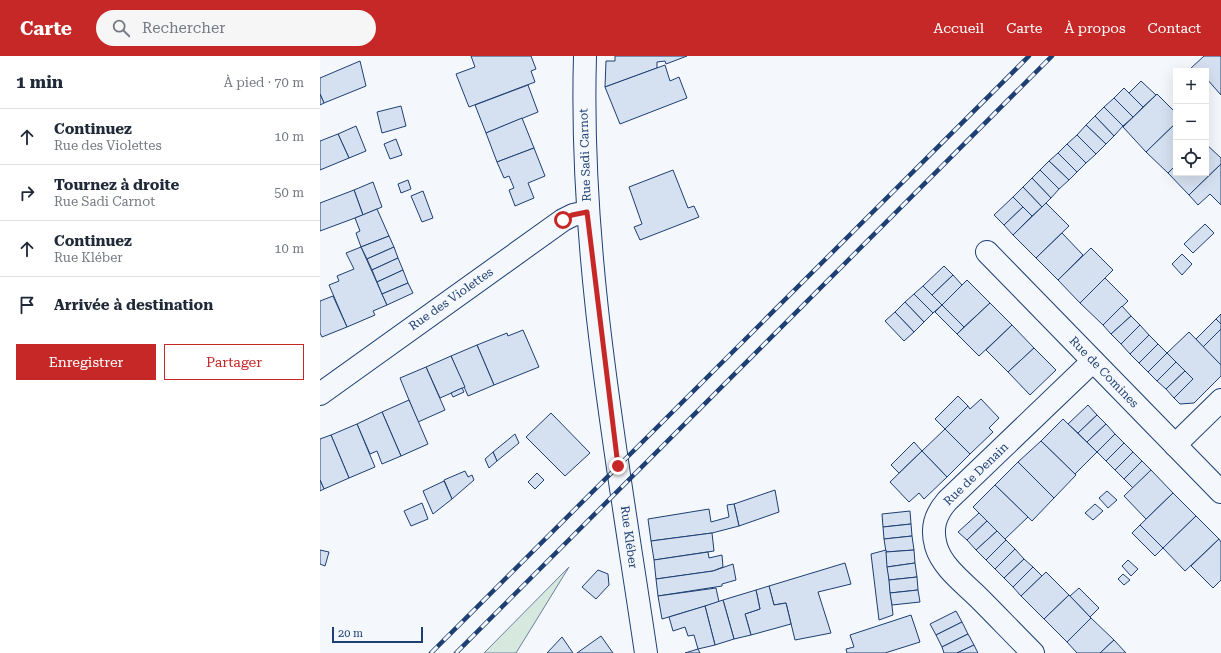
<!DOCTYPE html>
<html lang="fr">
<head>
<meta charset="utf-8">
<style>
	:root { --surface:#fff; --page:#f6f6f7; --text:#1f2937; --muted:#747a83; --line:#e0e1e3; --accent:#c62828 }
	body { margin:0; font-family:"Roboto Serif",serif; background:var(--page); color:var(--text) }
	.controls { position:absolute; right:12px; top:12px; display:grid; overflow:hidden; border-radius:0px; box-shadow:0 4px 16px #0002 }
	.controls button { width:36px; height:36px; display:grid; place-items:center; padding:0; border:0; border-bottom:1px solid var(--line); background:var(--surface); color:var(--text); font:20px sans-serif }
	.scale { position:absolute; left:12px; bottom:10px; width:91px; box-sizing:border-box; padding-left:4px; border:2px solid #1d3f73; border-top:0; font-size:11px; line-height:14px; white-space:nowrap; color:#1d3f73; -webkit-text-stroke:3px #f4f7fb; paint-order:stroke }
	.stop { position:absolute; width:12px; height:12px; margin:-9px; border:3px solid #c62828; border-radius:50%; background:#fff }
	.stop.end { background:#c62828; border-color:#fff; box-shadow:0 1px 4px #0008 }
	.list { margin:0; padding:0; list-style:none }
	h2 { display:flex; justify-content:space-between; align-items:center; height:52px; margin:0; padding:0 16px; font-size:17px }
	h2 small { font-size:13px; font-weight:400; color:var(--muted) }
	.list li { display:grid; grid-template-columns:26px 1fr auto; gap:12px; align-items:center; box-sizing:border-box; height:56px; padding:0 16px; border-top:1px solid var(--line) }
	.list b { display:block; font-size:15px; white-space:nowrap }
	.list p { margin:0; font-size:13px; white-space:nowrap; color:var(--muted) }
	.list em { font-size:13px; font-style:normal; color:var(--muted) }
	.actions { display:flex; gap:8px; padding:12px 16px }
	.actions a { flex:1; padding:9px 0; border:1px solid var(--accent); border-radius:0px; text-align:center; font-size:14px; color:var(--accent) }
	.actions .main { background:var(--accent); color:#fff }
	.icon { flex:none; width:22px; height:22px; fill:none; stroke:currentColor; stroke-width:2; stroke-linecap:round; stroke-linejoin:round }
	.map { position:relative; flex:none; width:901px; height:597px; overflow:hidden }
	header { display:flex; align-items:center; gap:24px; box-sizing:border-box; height:56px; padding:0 20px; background:var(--accent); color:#fff }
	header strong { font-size:19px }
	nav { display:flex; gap:22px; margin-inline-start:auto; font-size:14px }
	.search { width:280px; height:36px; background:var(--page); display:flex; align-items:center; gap:10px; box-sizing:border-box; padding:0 14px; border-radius:22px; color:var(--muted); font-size:15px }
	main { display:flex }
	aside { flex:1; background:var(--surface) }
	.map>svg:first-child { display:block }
</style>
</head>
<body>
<header>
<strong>Carte</strong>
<div class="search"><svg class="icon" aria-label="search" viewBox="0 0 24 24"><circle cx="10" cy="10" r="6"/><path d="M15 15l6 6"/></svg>Rechercher</div>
<nav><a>Accueil</a><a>Carte</a><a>À propos</a><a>Contact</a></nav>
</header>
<main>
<aside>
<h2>1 min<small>À pied · 70 m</small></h2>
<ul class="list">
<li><svg class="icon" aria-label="ahead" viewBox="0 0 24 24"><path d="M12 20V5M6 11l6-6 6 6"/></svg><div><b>Continuez</b><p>Rue des Violettes</p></div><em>10 m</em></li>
<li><svg class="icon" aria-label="right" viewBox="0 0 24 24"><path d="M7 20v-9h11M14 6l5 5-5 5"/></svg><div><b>Tournez à droite</b><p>Rue Sadi Carnot</p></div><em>50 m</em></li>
<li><svg class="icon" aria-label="ahead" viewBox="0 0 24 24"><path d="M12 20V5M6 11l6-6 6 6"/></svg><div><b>Continuez</b><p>Rue Kléber</p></div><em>10 m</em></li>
<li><svg class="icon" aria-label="arrive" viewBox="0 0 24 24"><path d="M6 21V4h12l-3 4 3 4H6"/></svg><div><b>Arrivée à destination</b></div></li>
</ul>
<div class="actions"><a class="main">Enregistrer</a><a>Partager</a></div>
</aside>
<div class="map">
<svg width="901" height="597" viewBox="0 0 901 597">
	<rect width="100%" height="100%" fill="#f4f7fb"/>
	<path fill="#d7e8df" stroke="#687fa3" d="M249,511L196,597H164Z"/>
	<g fill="#d5e0f0" stroke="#1d3f73">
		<path d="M151,0H211L216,13L211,15L215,26L149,51L136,18L155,11Z"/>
		<path d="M295,0H367L346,8L345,5L337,6V12L285,31L286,5H295Z"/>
		<path d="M884,0H901V39L886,22V15L870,13Z"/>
		<path d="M40,5L46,30L4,47L0,38V22Z"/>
		<path d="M345,9L350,25L359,21L367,42L300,68L285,31Z"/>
		<path d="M821,25L836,39L823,51L809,37Z"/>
		<path d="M208,29L218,56L166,77L155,49Z"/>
		<path d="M804,32L823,51L813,61L794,42Z"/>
		<path d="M0,38L4,47L0,49Z"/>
		<path d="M837,38L856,57V67L826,96L803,71Z"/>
		<path d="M794,42L813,61L803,70L784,51Z"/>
		<path d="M81,50L86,70L62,77L57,56Z"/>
		<path d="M784,51L803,70L794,80L775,60Z"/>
		<path d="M775,60L794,80L786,88L766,69Z"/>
		<path d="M202,62L214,92L177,106L166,77Z"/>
		<path d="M856,67V109L848,117L826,96Z"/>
		<path d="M766,69L786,88L776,98L757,79Z"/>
		<path d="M36,70L46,95L29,102L18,78Z"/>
		<path d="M18,78L29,102L0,114V85Z"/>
		<path d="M757,79L776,98L766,107L747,88Z"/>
		<path d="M76,83L82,99L70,103L64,88Z"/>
		<path d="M747,88L766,107L757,116L738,97Z"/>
		<path d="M886,88L901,102V108L869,139L848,117L856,109V117H886Z"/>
		<path d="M214,92L225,120L208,127L214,142L195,150L189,134L194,132L189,120L184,122L177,106Z"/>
		<path d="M738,97L757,116L749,124L729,105Z"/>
		<path d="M729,105L749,124L739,133L720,114Z"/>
		<path d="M901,108V149L890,138L878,149L869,139Z"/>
		<path d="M353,114L368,152L374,150L379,161L320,184L314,171L322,168L309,131Z"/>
		<path d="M720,114L739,133L731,142L712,122Z"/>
		<path d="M712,122L731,142L722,151L703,131Z"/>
		<path d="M88,124L91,133L81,137L78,128Z"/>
		<path d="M53,126L62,151L43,159L34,134Z"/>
		<path d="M703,131L722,151L712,160L693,141Z"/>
		<path d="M34,134L43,159L0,175V147Z"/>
		<path d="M103,135L113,162L102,166L91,140Z"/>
		<path d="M693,141L703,151L684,169L674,159Z"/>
		<path d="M726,147L749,170L716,202L693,179Z"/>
		<path d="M703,151L712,160L693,179L684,169Z"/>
		<path d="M57,153L69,180L41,191L36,177L40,175L35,162Z"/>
		<path d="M885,168L894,177L873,197L864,188Z"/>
		<path d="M742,177L763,199L738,224L716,202Z"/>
		<path d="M69,180L74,191L47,203L41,191Z"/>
		<path d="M41,191L67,249L53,255L55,259L27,271L9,229L19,225L17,220L34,213L26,197Z"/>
		<path d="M74,191L78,202L52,214L47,203Z"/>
		<path d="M771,192L793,214L760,247L738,224Z"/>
		<path d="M862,198L872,208L862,219L852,208Z"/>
		<path d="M78,202L83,214L57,226L52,214Z"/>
		<path d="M624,210L633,219L612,239L603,230Z"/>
		<path d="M83,214L88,227L62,238L57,226Z"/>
		<path d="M633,219L642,229L622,249L612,239Z"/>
		<path d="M785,222L808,245L783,269L760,247Z"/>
		<path d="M647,224L670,247L644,271L622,249Z"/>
		<path d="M88,227L93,237L67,249L62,238Z"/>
		<path d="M603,230L622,249L613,257L594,238Z"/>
		<path d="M594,238L613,257L604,266L585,246Z"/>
		<path d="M13,240L27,271L2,281L0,277V245Z"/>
		<path d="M585,246L604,266L594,276L575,256Z"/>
		<path d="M670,247L692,269L659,300L637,278Z"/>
		<path d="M622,249L644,271L637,278L615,256Z"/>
		<path d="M802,250L811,260L791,278L783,269Z"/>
		<path d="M575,256L594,276L584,285L565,265Z"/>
		<path d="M901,258V268L896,263Z"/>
		<path d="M811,260L820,269L801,288L791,278Z"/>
		<path d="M896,263L901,268V273L883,291L876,283Z"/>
		<path d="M692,269L714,292L688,316L666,294Z"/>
		<path d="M820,269L829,279L810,298L801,288Z"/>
		<path d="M901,273V309L883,291Z"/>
		<path d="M203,274L219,311L174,329L157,289L187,277L188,280Z"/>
		<path d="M869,276L901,309V320L874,347L860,348L854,342L873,323L847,297Z"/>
		<path d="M829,279L838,288L819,307L810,298Z"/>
		<path d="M838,288L847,297L828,316L819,307Z"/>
		<path d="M157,289L174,329L148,340L131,300Z"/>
		<path d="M714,292L736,314L710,339L688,316Z"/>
		<path d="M847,297L856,306L837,325L828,316Z"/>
		<path d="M131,300L145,331L120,342L106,311Z"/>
		<path d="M856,306L865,315L846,333L837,325Z"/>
		<path d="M106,311L125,354L98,366L80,322Z"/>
		<path d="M865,315L873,323L854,342L846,333Z"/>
		<path d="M142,332L144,336L133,341L131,337Z"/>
		<path d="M638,340L648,350L625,373L615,363Z"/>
		<path d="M661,343L679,362L669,372L673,376L650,398L625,373L648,350L650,353Z"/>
		<path d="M89,344L108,388L81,400L62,356Z"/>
		<path d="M768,349L777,359L758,377L748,368Z"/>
		<path d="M62,356L81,400L62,408L57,395L50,398L37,368Z"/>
		<path d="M231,357L270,397L245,420L206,381Z"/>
		<path d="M777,359L786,368L767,386L758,377Z"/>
		<path d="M743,363L777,396L755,418L721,385Z"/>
		<path d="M37,368L55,411L29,422L11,379Z"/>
		<path d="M786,368L795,378L777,396L767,386Z"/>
		<path d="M625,373L650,398L627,421L602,395Z"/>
		<path d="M195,378L199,387L177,405L173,396Z"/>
		<path d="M795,378L804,387L786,405L777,396Z"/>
		<path d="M11,379L29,422L4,433L0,424V383Z"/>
		<path d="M721,385L756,419L734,442L698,406Z"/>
		<path d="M594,386L602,395L579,417L571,409Z"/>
		<path d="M804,387L813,396L795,414L786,405Z"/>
		<path d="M602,395L627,421L604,443L599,437L589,446L570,426Z"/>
		<path d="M173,396L177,405L169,412L165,403Z"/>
		<path d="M813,396L822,405L804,423L795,414Z"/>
		<path d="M822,405L831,414L813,432L804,423Z"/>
		<path d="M698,406L734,442L712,465L675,429Z"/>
		<path d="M831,414L853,437L826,463L804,440Z"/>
		<path d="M145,415L148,421L152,419L154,424L132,443L124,424Z"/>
		<path d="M217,417L224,424L215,433L208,426Z"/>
		<path d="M0,424L4,433L0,435Z"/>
		<path d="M124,425L132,443L113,458L103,435Z"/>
		<path d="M675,429L708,461L685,483L653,451Z"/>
		<path d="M455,434L459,456L419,470L414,448Z"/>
		<path d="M787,435L797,444L788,452L779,442Z"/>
		<path d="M853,437L876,460L843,492L820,469Z"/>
		<path d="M102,447L108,463L91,470L84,455Z"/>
		<path d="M414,448L419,470L392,477L331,485L328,463L389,453L391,466L409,461L407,449Z"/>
		<path d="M775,448L783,455L773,464L765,457Z"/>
		<path d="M590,455L591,468L563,471L562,458Z"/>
		<path d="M659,457L667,465L647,484L638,476Z"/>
		<path d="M876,460L899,483L865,515L843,492Z"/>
		<path d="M667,465L677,475L656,494L647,484Z"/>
		<path d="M591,468L592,480L564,483L563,471Z"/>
		<path d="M820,469L843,492L835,500L812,477Z"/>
		<path d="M677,475L686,484L666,504L656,494Z"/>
		<path d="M392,477L394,495L334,504L331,485Z"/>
		<path d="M592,480L594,494L566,496L564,483Z"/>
		<path d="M899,483L901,486V524L893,532L871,510Z"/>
		<path d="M686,484L695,493L675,513L666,504Z"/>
		<path d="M695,493L704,503L684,522L675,513Z"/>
		<path d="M0,494L9,496L5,510L0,508Z"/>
		<path d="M566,494L573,559L559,564L551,498Z"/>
		<path d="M594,494L595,507L567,511L566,496Z"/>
		<path d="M388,496L389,502L402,499L403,511L393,515L336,523L334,504Z"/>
		<path d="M704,503L713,511L693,531L684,522Z"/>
		<path d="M808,504L818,513L811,520L802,510Z"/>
		<path d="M525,507L531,528L498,536L511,577L475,584L466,547L454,549L449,530Z"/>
		<path d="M595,507L597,521L569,524L567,511Z"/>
		<path d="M413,508L416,524L402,528V530L338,540L336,523L393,515Z"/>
		<path d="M713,511L722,520L701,540L693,531Z"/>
		<path d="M278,514L288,518L289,529L276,543L262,531Z"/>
		<path d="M726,516L749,539L724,563L701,540Z"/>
		<path d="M803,518L810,524L804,529L798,523Z"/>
		<path d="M597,521L598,534L570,537L569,524Z"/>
		<path d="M449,530L454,549L466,547L471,568L431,579L425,558L440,553L436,534Z"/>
		<path d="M396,532L399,546L342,563L338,540Z"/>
		<path d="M759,532L779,552L770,561L750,540Z"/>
		<path d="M436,534L440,553L425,558L431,579L414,583L403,544Z"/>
		<path d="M598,534L600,546L572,549L570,537Z"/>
		<path d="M749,539L771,562L747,586L724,563Z"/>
		<path d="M403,544L414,583L395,589L385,550Z"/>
		<path d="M385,550L395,589L378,593L374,579L368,580L365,571L353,575L349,561Z"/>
		<path d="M636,555L642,566L616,579L610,568Z"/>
		<path d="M591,559L600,586L565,597H527L526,593L534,591L530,579Z"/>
		<path d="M771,562L794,584L780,597H757L747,586Z"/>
		<path d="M642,566L648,578L622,591L616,579Z"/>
		<path d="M648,578L654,589L637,597H624L622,591Z"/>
		<path d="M281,580L293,597H257Z"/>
		<path d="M242,581L253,597H227Z"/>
		<path d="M794,584L806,597H780Z"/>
		<path d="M654,589L658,597H637Z"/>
		<path d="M378,593L380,597H365Z"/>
	</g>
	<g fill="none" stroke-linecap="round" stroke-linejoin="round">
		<defs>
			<g id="minor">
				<path d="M667,196L901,436"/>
				<path d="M0,338L243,164L253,159L267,156"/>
				<path d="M855,389L901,344"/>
				<path d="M713,597C695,579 677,560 659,542C644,527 622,511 616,490C611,472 615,459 627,445L773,305"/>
			</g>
			<path id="tertiary" d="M265,0C259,200 297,400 326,597"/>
		</defs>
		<use href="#minor" stroke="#1d3f73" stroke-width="24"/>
		<use href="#tertiary" stroke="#1d3f73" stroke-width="24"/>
		<use href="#minor" stroke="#f4f7fb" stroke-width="22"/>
		<use href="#tertiary" stroke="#f4f7fb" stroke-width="22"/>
		<defs>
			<g id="rail">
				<path d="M111,597L709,0"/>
				<path d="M136,597L732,0"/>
			</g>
		</defs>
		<use href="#rail" stroke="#1d3f73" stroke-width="4.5"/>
		<use href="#rail" stroke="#f4f7fb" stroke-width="3" stroke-dasharray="9" stroke-linecap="butt"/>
	</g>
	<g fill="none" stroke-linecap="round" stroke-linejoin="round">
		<path stroke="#c62828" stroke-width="5" d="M243,164L252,159L267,156L298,410"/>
	</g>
	<g text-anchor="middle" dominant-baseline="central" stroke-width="3" stroke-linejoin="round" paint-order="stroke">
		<g font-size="12" fill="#1d3f73" stroke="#f4f7fb">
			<text transform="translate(265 99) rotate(-92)">Rue Sadi Carnot</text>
			<text transform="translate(131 243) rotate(-35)">Rue des Violettes</text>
			<text transform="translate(784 316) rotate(46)">Rue de Comines</text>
			<text transform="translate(656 418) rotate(-44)">Rue de Denain</text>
			<text transform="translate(309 481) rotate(82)">Rue Kléber</text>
		</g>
	</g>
</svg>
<div class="controls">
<button>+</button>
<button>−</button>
<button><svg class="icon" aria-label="locate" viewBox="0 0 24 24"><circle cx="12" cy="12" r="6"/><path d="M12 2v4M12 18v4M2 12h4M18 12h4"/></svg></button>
</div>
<div class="scale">20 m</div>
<div class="stop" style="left:243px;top:164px"></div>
<div class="stop end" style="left:298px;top:410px"></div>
</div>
</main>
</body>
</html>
